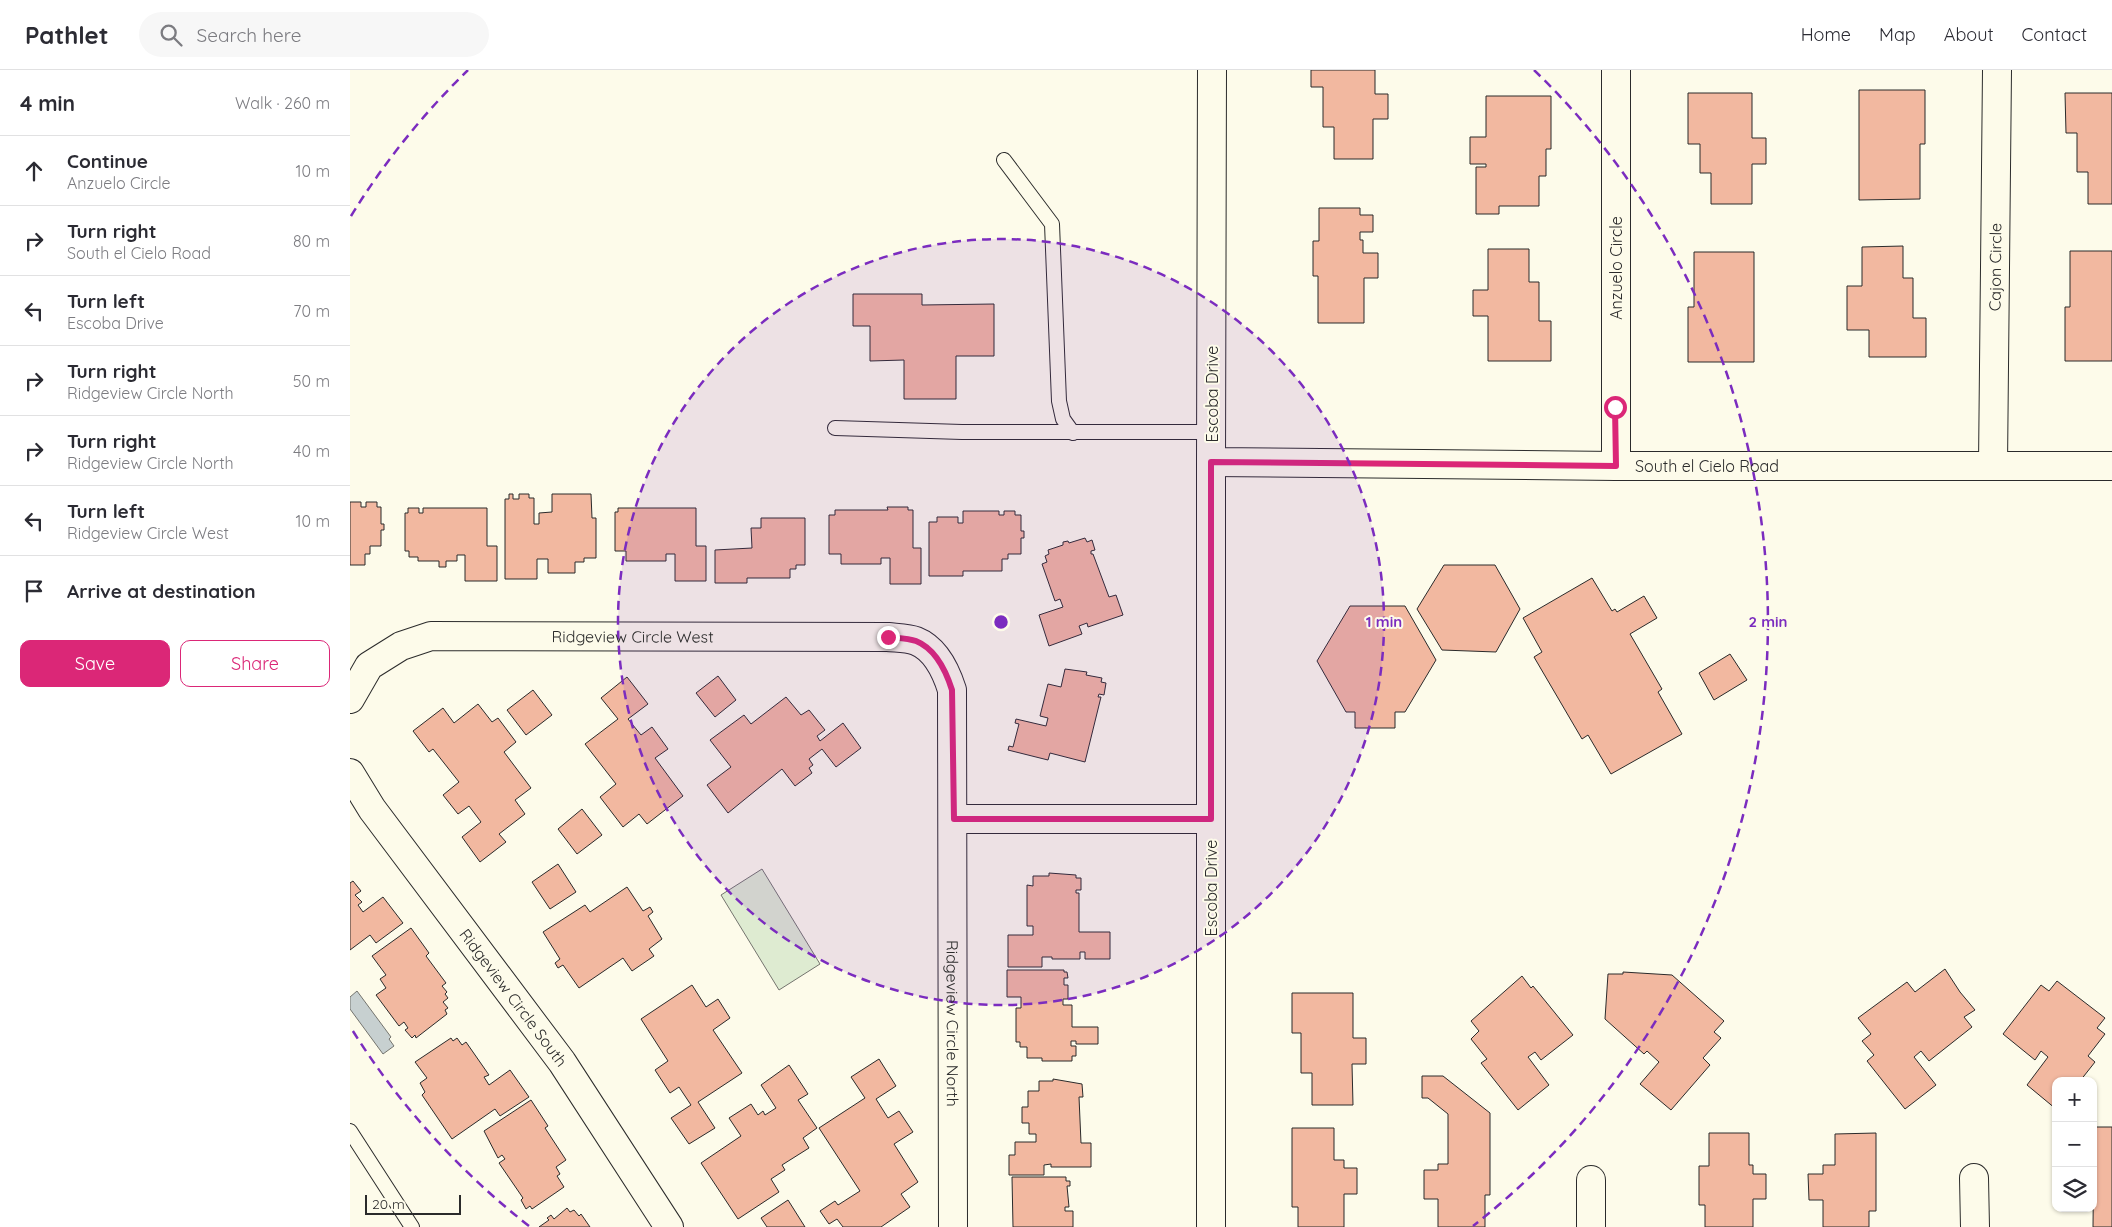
<!DOCTYPE html>
<html lang="en">
<head>
<meta charset="utf-8">
<style>
	:root { --surface:#fff; --page:#f7f7f7; --text:#2b2b33; --muted:#7c7c81; --line:#e1e1e2; --accent:#db2777 }
	body { margin:0; font-family:Quicksand,sans-serif; background:var(--page); color:var(--text) }
	.controls { position:absolute; right:15px; bottom:15px; display:grid; overflow:hidden; border-radius:10px; box-shadow:0 1px 4px #0004 }
	.controls button { width:45px; height:45px; display:grid; place-items:center; padding:0; border:0; border-bottom:1px solid var(--line); background:var(--surface); color:var(--text); font:25px sans-serif }
	.scale { position:absolute; left:15px; bottom:12px; width:96px; box-sizing:border-box; padding-left:5px; border:2px solid #2b2b2b; border-top:0; font-size:14px; line-height:18px; white-space:nowrap; color:#2b2b2b; -webkit-text-stroke:4px #fdfbea; paint-order:stroke }
	.stop { position:absolute; width:15px; height:15px; margin:-11px; border:4px solid #db2777; border-radius:50%; background:#fff }
	.stop.end { background:#db2777; border-color:#fff; box-shadow:0 1px 5px #0008 }
	.list { margin:0; padding:0; list-style:none }
	h2 { display:flex; justify-content:space-between; align-items:center; height:65px; margin:0; padding:0 20px; font-size:21px }
	h2 small { font-size:16px; font-weight:400; color:var(--muted) }
	.list li { display:grid; grid-template-columns:32px 1fr auto; gap:15px; align-items:center; box-sizing:border-box; height:70px; padding:0 20px; border-top:1px solid var(--line) }
	.list b { display:block; font-size:19px; white-space:nowrap }
	.list p { margin:0; font-size:16px; white-space:nowrap; color:var(--muted) }
	.list em { font-size:16px; font-style:normal; color:var(--muted) }
	.actions { display:flex; gap:10px; padding:15px 20px }
	.actions a { flex:1; padding:11px 0; border:1px solid var(--accent); border-radius:10px; text-align:center; font-size:18px; color:var(--accent) }
	.actions .main { background:var(--accent); color:#fff }
	.icon { flex:none; width:28px; height:28px; fill:none; stroke:currentColor; stroke-width:2; stroke-linecap:round; stroke-linejoin:round }
	.map { position:relative; flex:none; width:1762px; height:1157px; overflow:hidden }
	header { display:flex; align-items:center; gap:30px; box-sizing:border-box; height:70px; padding:0 25px; background:var(--surface); border-bottom:1px solid var(--line) }
	header strong { font-size:24px }
	nav { display:flex; gap:28px; margin-inline-start:auto; font-size:18px }
	.search { width:350px; height:45px; background:var(--page); display:flex; align-items:center; gap:12px; box-sizing:border-box; padding:0 18px; border-radius:28px; color:var(--muted); font-size:19px }
	main { display:flex }
	aside { flex:1; background:var(--surface) }
	.map>svg:first-child { display:block }
</style>
</head>
<body>
<header>
<strong>Pathlet</strong>
<div class="search"><svg class="icon" aria-label="search" viewBox="0 0 24 24"><circle cx="10" cy="10" r="6"/><path d="M15 15l6 6"/></svg>Search here</div>
<nav><a>Home</a><a>Map</a><a>About</a><a>Contact</a></nav>
</header>
<main>
<aside>
<h2>4 min<small>Walk · 260 m</small></h2>
<ul class="list">
<li><svg class="icon" aria-label="ahead" viewBox="0 0 24 24"><path d="M12 20V5M6 11l6-6 6 6"/></svg><div><b>Continue</b><p>Anzuelo Circle</p></div><em>10 m</em></li>
<li><svg class="icon" aria-label="right" viewBox="0 0 24 24"><path d="M7 20v-9h11M14 6l5 5-5 5"/></svg><div><b>Turn right</b><p>South el Cielo Road</p></div><em>80 m</em></li>
<li><svg class="icon" aria-label="left" viewBox="0 0 24 24"><path d="M17 20v-9H6M10 6l-5 5 5 5"/></svg><div><b>Turn left</b><p>Escoba Drive</p></div><em>70 m</em></li>
<li><svg class="icon" aria-label="right" viewBox="0 0 24 24"><path d="M7 20v-9h11M14 6l5 5-5 5"/></svg><div><b>Turn right</b><p>Ridgeview Circle North</p></div><em>50 m</em></li>
<li><svg class="icon" aria-label="right" viewBox="0 0 24 24"><path d="M7 20v-9h11M14 6l5 5-5 5"/></svg><div><b>Turn right</b><p>Ridgeview Circle North</p></div><em>40 m</em></li>
<li><svg class="icon" aria-label="left" viewBox="0 0 24 24"><path d="M17 20v-9H6M10 6l-5 5 5 5"/></svg><div><b>Turn left</b><p>Ridgeview Circle West</p></div><em>10 m</em></li>
<li><svg class="icon" aria-label="arrive" viewBox="0 0 24 24"><path d="M6 21V4h12l-3 4 3 4H6"/></svg><div><b>Arrive at destination</b></div></li>
</ul>
<div class="actions"><a class="main">Save</a><a>Share</a></div>
</aside>
<div class="map">
<svg width="1762" height="1157" viewBox="0 0 1762 1157">
	<rect width="100%" height="100%" fill="#fdfbea"/>
	<path fill="#deebd1" stroke="#74746e" d="M412,799L470,894L429,920L371,825Z"/>
	<path fill="#c7d0d0" stroke="#74746e" d="M7,921L41,967L39,969L44,976L33,984L0,939V927Z"/>
	<g fill="#f2b8a0" stroke="#2b2b2b">
		<path d="M961,0H1025V24H1038V49H1023V89H984V57H973V17H961Z"/>
		<path d="M1509,20H1575V74H1570V129L1509,130Z"/>
		<path d="M1338,23H1402V68H1416V94H1402V134H1361V103H1350V74H1338Z"/>
		<path d="M1715,23H1762V134H1738V102H1727V63H1716Z"/>
		<path d="M1136,26H1201V79H1196V106H1189V136H1149V144H1126V97H1136V94H1120V67H1136Z"/>
		<path d="M969,138H1010V145H1023V162H1010V170H1013V183H1028V208H1014V253H968V206H963V171H969Z"/>
		<path d="M1553,176V208H1563V248H1576V287H1519V260H1497V216H1512V177Z"/>
		<path d="M1138,179H1179V212H1189V251H1201V291H1138V246H1123V220H1138Z"/>
		<path d="M1720,181H1762V291H1715V237H1720Z"/>
		<path d="M1344,182H1404V292H1338V237H1344Z"/>
		<path d="M503,224H572V235L644,234V286H606V329H554V290L520,291V256H503Z"/>
		<path d="M159,424H163V429H169V424H179V428H184V454H189V443L202,442V424H241L242,448H246V488H234V492H225V503H198V489H187V509H155V429H159Z"/>
		<path d="M0,432H11V437H16V432H27V437H31V454H34V460H31V476H20V484H15V495H0Z"/>
		<path d="M537,437H558V440H563V478H571V514H540V488H531V494H491V484H479V445H485V440H538Z"/>
		<path d="M58,438H69V443H73V438H137V476H147V511H115V485H107V491H96V497H89V491H68V487H59V481H55V443H58Z"/>
		<path d="M268,438H346V476H356V511H325V484H316V491H276V481H265V442H268Z"/>
		<path d="M613,441H649V445H654V441H665V445H671V461H674V468H671V484H658V489H652V501H613V506H579V452H587V447H608V453H613Z"/>
		<path d="M411,448H455V495H446V499H440V508H397V513H365V480L402,478L401,458H411Z"/>
		<path d="M735,468L737,472L742,470L745,480L741,481V484H743L759,527L766,525L773,545L738,557L737,553L729,556L732,564L699,576L689,545L713,537L710,529L705,531L692,494L697,492L695,486L699,484L698,480L713,475V472L718,471L719,473Z"/>
		<path d="M1094,495H1145L1170,539L1146,582L1092,580L1067,539Z"/>
		<path d="M1242,508L1262,541L1265,539L1267,542L1294,526L1307,548L1280,564L1312,619L1308,622L1332,664L1261,704L1238,665L1232,669L1184,587L1192,582L1173,548Z"/>
		<path d="M1000,536H1055L1086,590L1055,642H1045V658H1005V642H996L967,591Z"/>
		<path d="M1380,584L1397,610L1364,630L1349,603Z"/>
		<path d="M715,599L737,602L736,605L752,608L751,612L756,613L754,625L749,624L748,627H751L735,692L700,683L698,690L658,680L659,676L663,677L669,654L665,653L666,649L696,656L698,648L690,646L698,614L711,617Z"/>
		<path d="M368,606L386,630L365,647L346,623Z"/>
		<path d="M277,607L298,634L278,649L291,665L302,657L318,679L305,688L333,726L297,754L289,744L273,757L250,727L266,714L235,674L268,649L251,628Z"/>
		<path d="M183,620L202,645L176,665L157,640Z"/>
		<path d="M436,627L451,645L459,640L475,660L467,666L470,671L493,653L511,678L486,697L472,679L459,689L463,695L459,698L462,703L445,716L432,699L378,743L357,715L381,697L360,670L394,645L401,654Z"/>
		<path d="M128,634L142,652L148,648L166,672L154,682L181,718L165,730L175,744L149,764L156,772L130,792L112,767L131,752L119,736L108,744L93,725L109,712L83,679L79,682L63,661L93,638L104,653Z"/>
		<path d="M232,739L252,765L227,784L208,759Z"/>
		<path d="M208,794L226,822L200,839L182,812Z"/>
		<path d="M699,803L726,805V808H731V820H726V823H729V862H760V889H735V882H730V889H702V887H692V897H658V865H683V856H677V815L683,816V806H699Z"/>
		<path d="M3,811L11,821L5,825L12,832L8,835L13,842L33,827L53,853L26,873L20,865L0,880V813Z"/>
		<path d="M277,817L293,841L300,837L303,842L298,846L312,869L299,879L304,886L282,901L273,888L229,918L213,895L208,898L205,893L210,889L193,862L235,835L240,842Z"/>
		<path d="M61,858L79,883L76,886L96,913L92,916L97,922L95,924L98,928L93,932L98,938L95,940L97,944L66,968L65,965L62,968L55,960L58,958L54,952L49,956L26,925L36,918L30,909L36,905L22,886Z"/>
		<path d="M1595,899L1610,922L1625,940L1614,947L1622,957L1579,991L1571,981L1564,987L1586,1015L1555,1039L1517,991L1524,985L1512,971L1521,964L1508,948L1557,912L1565,922Z"/>
		<path d="M657,900H714V902H717L718,908H714V915H718V929H713V935H722V957H748V974H726V971H721V976H726V986H722V991H692V988H677V977H670V972H666V938H671V927H657Z"/>
		<path d="M1273,902L1322,905L1374,951L1364,962L1371,968L1353,988L1360,995L1321,1040L1290,1014L1309,992L1297,981L1294,984L1255,949L1258,904H1273Z"/>
		<path d="M1172,906L1181,918L1183,916L1223,965L1191,990L1185,982L1178,987L1199,1015L1168,1040L1131,993L1137,989L1121,969L1129,961L1121,951Z"/>
		<path d="M1707,911L1755,948L1747,958L1755,964L1738,986L1745,992L1730,1011H1706V1039L1677,1015L1698,987L1691,981L1685,990L1653,964L1691,915L1699,921Z"/>
		<path d="M342,915L356,937L368,929L380,948L363,960L392,1003L348,1032L365,1058L339,1074L321,1048L341,1035L329,1017L320,1023L305,1000L318,991L291,949Z"/>
		<path d="M942,923H1003V968H1016V994H1002L1003,1035H962V1003H951V963H942Z"/>
		<path d="M101,968L103,971L107,968L112,975L116,972L139,1005L134,1007L139,1015L160,1000L179,1027L150,1046L145,1039L102,1069L72,1025L75,1022L70,1013L77,1008L65,992Z"/>
		<path d="M529,989L546,1016L526,1029L538,1048L549,1041L563,1062L544,1074L568,1112L551,1124L560,1137L531,1157H493L487,1149L479,1154L470,1141L485,1131L488,1135L510,1121L469,1058L515,1028L501,1007Z"/>
		<path d="M439,995L458,1024L448,1030L467,1058L453,1068L459,1078L432,1095L435,1100L421,1109L429,1122L388,1149L351,1093L391,1066L379,1048L401,1034L408,1045L413,1041L415,1045L426,1038L411,1015Z"/>
		<path d="M1072,1006H1093L1140,1043V1125H1135V1157H1088V1129H1074V1100H1088V1094H1098V1044L1078,1028H1072Z"/>
		<path d="M703,1009L732,1014L733,1027H729L731,1073H741V1097H701V1094L694,1095V1105H659V1085H665V1072H686V1064H679V1053H672V1037H678V1021H689V1011H703Z"/>
		<path d="M181,1030L198,1056L195,1058L216,1090L206,1097L210,1104L207,1106L214,1117L182,1139L180,1136L176,1139L171,1130L173,1128L149,1093L155,1089L152,1085L148,1088L134,1061Z"/>
		<path d="M1744,1057H1762V1157H1743Z"/>
		<path d="M942,1058H984V1090H994V1098H1007V1124H994V1157H948V1137H942Z"/>
		<path d="M1359,1063H1399V1095H1403V1104H1416V1129H1403V1157H1355V1135H1349V1096H1359Z"/>
		<path d="M1526,1063V1141H1519V1157H1473V1130H1459L1458,1104H1473V1095H1485V1064Z"/>
		<path d="M662,1107H716V1111H720V1116H717L719,1137H715V1141H723V1157H663Z"/>
		<path d="M438,1130L455,1157H417L411,1148Z"/>
		<path d="M217,1138L220,1142L224,1140L229,1146L231,1144L240,1157H189L199,1150L197,1148L201,1145L204,1149Z"/>
	</g>
	<g fill="none" stroke-linecap="round" stroke-linejoin="round">
		<defs>
			<g id="lane">
				<path d="M654,90L702,154L709,331L713,349L723,363"/>
				<path d="M485,358L612,362H862"/>
				<path d="M0,1061L62,1157"/>
			</g>
			<g id="street">
				<path id="s1" d="M1643,395L1647,0"/>
				<path d="M1266,396V0"/>
				<path id="s2" d="M0,629L19,596L51,576L81,566L538,567C547,568 558,568 566,571C586,579 596,601 602,620L603,1157"/>
				<path id="s3" d="M0,703L22,739L212,992L319,1157"/>
				<path d="M604,749H861"/>
				<path d="M1624,1108L1625,1157"/>
				<path d="M861,1157V392"/>
				<path d="M1241,1157V1110"/>
			</g>
			<g id="secondary">
				<path id="s4" d="M862,0L861,392L1266,396H1762"/>
			</g>
		</defs>
		<use href="#lane" stroke="#2b2b2b" stroke-width="16"/>
		<use href="#street" stroke="#2b2b2b" stroke-width="30"/>
		<use href="#secondary" stroke="#2b2b2b" stroke-width="30"/>
		<use href="#lane" stroke="#fdfbea" stroke-width="14"/>
		<use href="#street" stroke="#fdfbea" stroke-width="28"/>
		<use href="#secondary" stroke="#fdfbea" stroke-width="28"/>
	</g>
	<g fill="none" stroke-linecap="round" stroke-linejoin="round">
		<path stroke="#db2777" stroke-width="6" d="M538,567C547,568 558,568 566,571C586,579 596,601 602,620L604,749H861V392L1266,396L1265,337"/>
	</g>
	<circle cx="651" cy="552" r="383" fill="#7b2cbf" fill-opacity=".12"/>
	<g fill="none" stroke="#7b2cbf" stroke-width="2.5" stroke-dasharray="9 6">
		<circle cx="651" cy="552" r="383"/>
		<path d="M179 1156A767 767 0 0 1 1 958M1 146A767 767 0 0 1 118 0M1184 0A767 767 0 0 1 1123 1156"/>
	</g>
	<g text-anchor="middle" dominant-baseline="central" stroke-width="4" stroke-linejoin="round" paint-order="stroke">
		<g font-size="16" fill="#2b2b2b" stroke="#fdfbea">
			<text transform="translate(1266 198) rotate(-90)">Anzuelo Circle</text>
			<text stroke="none"><textPath href="#s1" startOffset="198">Cajon Circle</textPath></text>
			<text transform="translate(862 324) rotate(-90)">Escoba Drive</text>
			<text stroke="none"><textPath href="#s4" startOffset="888">South el Cielo Road</textPath></text>
			<text stroke="none"><textPath href="#s2" startOffset="309">Ridgeview Circle West</textPath></text>
			<text transform="translate(861 818) rotate(-90)">Escoba Drive</text>
			<text stroke="none"><textPath href="#s3" startOffset="278">Ridgeview Circle South</textPath></text>
			<text stroke="none"><textPath href="#s2" startOffset="989">Ridgeview Circle North</textPath></text>
		</g>
	</g>
	<circle cx="651" cy="552" r="8" fill="#7b2cbf" stroke="#fdfbea" stroke-width="2.5"/>
	<g font-size="15" text-anchor="middle" font-weight="bold" fill="#7b2cbf" stroke="#fdfbea" stroke-width="4" stroke-linejoin="round" paint-order="stroke">
		<text x="1034" y="557">1 min</text>
		<text x="1418" y="557">2 min</text>
	</g>
</svg>
<div class="controls">
<button>+</button>
<button>−</button>
<button><svg class="icon" aria-label="layers" viewBox="0 0 24 24"><path d="M12 4l9 5-9 5-9-5zM3 14l9 5 9-5"/></svg></button>
</div>
<div class="scale">20 m</div>
<div class="stop" style="left:1265px;top:337px"></div>
<div class="stop end" style="left:538px;top:567px"></div>
</div>
</main>
</body>
</html>
